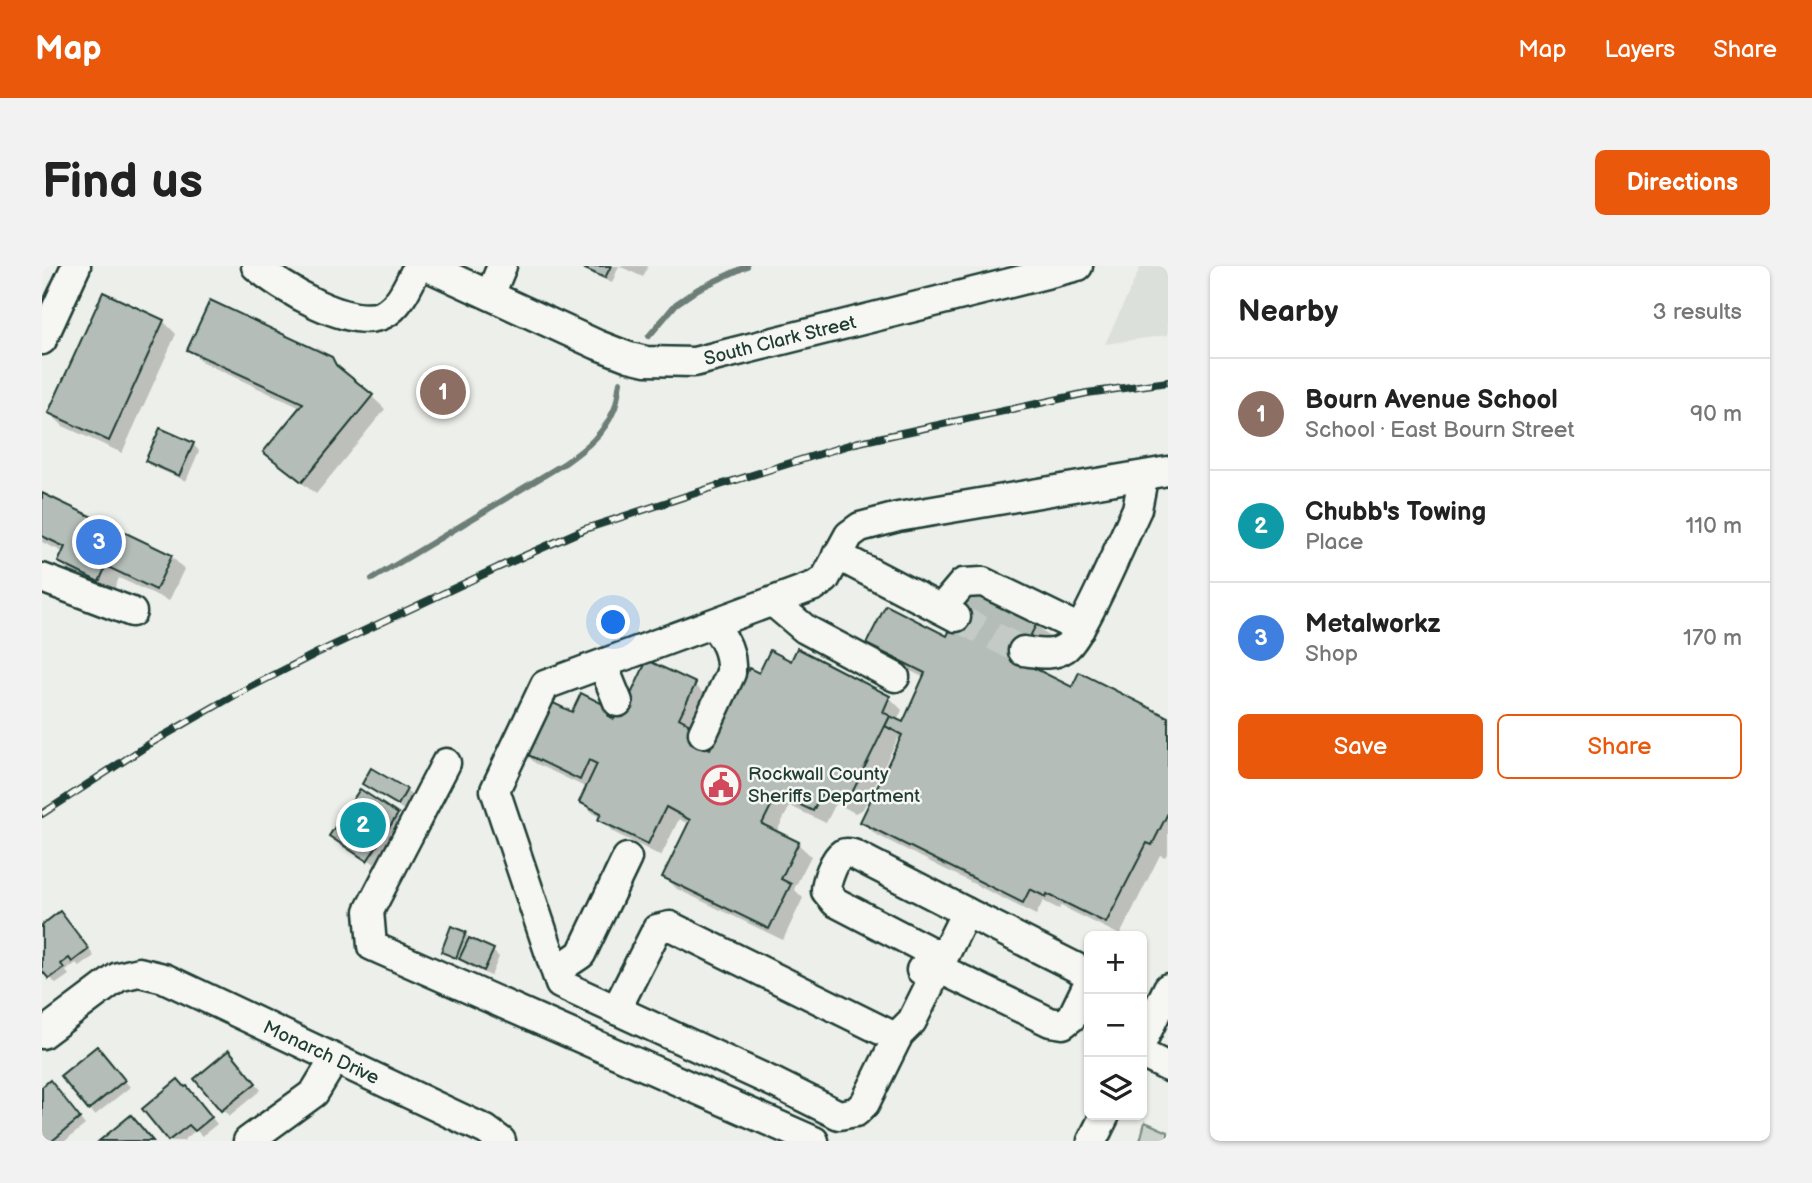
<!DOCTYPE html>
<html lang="en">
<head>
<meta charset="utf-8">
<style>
	:root { --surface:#fff; --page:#f2f2f2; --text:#222; --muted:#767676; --line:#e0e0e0; --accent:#ea580c }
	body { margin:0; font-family:"Balsamiq Sans",sans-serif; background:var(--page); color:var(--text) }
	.controls { position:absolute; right:21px; bottom:21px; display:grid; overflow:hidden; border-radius:10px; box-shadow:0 2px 5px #0004 }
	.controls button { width:63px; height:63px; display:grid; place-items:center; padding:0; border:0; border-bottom:2px solid var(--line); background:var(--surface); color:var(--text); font:35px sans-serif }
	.you { position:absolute; left:572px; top:357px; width:24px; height:24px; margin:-18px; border:5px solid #fff; border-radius:50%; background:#1a73e8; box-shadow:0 0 0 10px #1a73e833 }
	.badge { display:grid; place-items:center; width:46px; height:46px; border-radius:50%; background:var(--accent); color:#fff; font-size:23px; font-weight:700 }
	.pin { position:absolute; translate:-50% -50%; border:4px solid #fff; box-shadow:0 2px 7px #0006 }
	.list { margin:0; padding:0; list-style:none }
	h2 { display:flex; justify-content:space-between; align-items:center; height:91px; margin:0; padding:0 28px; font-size:30px }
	h2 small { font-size:23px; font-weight:400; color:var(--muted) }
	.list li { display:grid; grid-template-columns:46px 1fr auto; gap:21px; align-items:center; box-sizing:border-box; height:112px; padding:0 28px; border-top:2px solid var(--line) }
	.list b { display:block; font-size:26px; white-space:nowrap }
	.list p { margin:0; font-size:23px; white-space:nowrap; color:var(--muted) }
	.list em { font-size:23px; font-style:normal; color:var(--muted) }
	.actions { display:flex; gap:14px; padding:21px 28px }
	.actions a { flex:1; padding:16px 0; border:2px solid var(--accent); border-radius:10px; text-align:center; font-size:24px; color:var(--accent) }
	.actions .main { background:var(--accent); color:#fff }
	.icon { flex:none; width:38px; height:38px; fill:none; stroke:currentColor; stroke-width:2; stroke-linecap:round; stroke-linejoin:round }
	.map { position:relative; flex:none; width:1126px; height:875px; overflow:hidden; border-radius:10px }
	header { display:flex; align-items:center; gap:42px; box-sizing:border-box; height:98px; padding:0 35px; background:var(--accent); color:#fff }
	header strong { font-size:33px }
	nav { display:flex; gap:38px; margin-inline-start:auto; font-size:24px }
	.intro { display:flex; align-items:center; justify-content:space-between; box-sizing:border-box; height:168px; padding:0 42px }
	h1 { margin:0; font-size:49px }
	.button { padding:18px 32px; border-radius:10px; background:var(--accent); color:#fff; font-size:24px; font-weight:700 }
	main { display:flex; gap:42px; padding:0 42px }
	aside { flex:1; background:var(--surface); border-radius:10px; box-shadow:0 2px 5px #0004 }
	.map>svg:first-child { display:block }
</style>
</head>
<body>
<header>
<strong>Map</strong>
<nav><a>Map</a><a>Layers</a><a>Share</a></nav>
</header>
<div class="intro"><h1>Find us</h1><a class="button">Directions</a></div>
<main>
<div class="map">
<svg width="1126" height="875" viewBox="0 0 1126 875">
	<rect width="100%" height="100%" fill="#edefea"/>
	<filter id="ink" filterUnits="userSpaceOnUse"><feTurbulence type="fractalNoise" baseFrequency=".0143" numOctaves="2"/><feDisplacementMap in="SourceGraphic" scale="14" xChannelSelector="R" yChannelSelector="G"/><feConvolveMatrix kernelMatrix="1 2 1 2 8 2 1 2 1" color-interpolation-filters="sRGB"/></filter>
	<g filter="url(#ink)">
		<path fill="#dce0db" d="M1099,0H1126V69L1063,78Z"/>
		<path fill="#cbd2cc" stroke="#758880" stroke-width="2" d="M1103,856L1126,866V875H1098Z"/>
		<g fill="#0003">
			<path d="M547,0H577L570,17L552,9L546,2Z"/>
			<path d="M577,0H606L601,11Z"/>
			<path d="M121,55L134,68L80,187L21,160L8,147Z"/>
			<path d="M147,83L289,92L343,143L274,228L236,198L223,186L259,142L160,96Z"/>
			<path d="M151,178L157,185L144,215L112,201L105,195Z"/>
			<path d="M0,229L129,290L142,303L127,335L77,312L70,328L31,309L18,296L23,287L0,276Z"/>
			<path d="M994,358L1007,371L991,404L1030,423L1126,453V586L1123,591L1118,589L1078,669L1019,640L1017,643L1001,635L994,649L833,568L820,555L860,474L856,472L821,543L813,547L794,537L784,557L748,540L734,567L756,578L769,590L752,623L761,632L741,674L635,623L622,610L648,559L637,553L619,590L571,566L558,553L559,552L552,548L539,535L545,522L493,497L480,484L530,448L568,444L653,419L666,432L661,482L669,485L718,409L750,397L847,431L860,444L855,455L862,459L883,412L839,391L826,378L905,372Z"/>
			<path d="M322,518L364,524L370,530L362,544L328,524Z"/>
			<path d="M318,526L355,550L365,559L335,603L332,601L333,598L298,575V578L289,570Z"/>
			<path d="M24,654L52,690L38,701L34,697L24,705L27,709L14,718L0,702V661Z"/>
			<path d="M410,662L423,668L426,670L425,673L451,685L457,691L449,710L425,699L417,691V693L401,686Z"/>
			<path d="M61,789L88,821L53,849L47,843Z"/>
			<path d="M193,793L219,824L187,850L155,813Z"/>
			<path d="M0,823H14L43,859L23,875H0Z"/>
			<path d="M151,828L175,858L160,870L154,864L141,875H129L102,843Z"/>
		</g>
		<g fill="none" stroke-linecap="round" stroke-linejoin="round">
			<g stroke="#6c7e77" stroke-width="6">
				<path d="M607,70L634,38L656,23L705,0"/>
				<path d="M330,313L523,197C543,183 562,168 572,144C576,136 576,125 578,116"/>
			</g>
		</g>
		<g fill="#b4bdb8" stroke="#1f3d34" stroke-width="2">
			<path d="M545,0H569L563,12L543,3Z"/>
			<path d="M61,26L122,54L67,175L6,147Z"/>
			<path d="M168,34L290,91L294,99L331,129L260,216L221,186L261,137L145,84Z"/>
			<path d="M118,162L152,177L137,210L103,195Z"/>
			<path d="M0,227L130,289L114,324L64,300L57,316L16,296L23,281L0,270Z"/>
			<path d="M928,323L995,357L976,394L1030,421L1037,406L1126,451V547L1110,579L1105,577L1064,657L1005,628L1004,631L988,623L981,637L818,556L860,469L843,460L848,450L861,456L883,407L824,378L844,339L905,370Z"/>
			<path d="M755,382L848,430L841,446L848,450L808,531L799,535L781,525L771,545L735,528L720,558L757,576L739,613L749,618L727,663L620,611L648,554L624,541L606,578L556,554L559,547L537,536L555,498L547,494L538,514L478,485L503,433L530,446L539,427L569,442L566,450L572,453L578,441L582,443L605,394L654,417L637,452L646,457L649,470L647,473L668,483L707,402L717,407L728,384L749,395Z"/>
			<path d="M329,502L365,523L356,539L320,518Z"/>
			<path d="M318,523L356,548L325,595L287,570Z"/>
			<path d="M18,645L47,683L30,696L27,692L19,698L22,702L7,713L0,705V659Z"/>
			<path d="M409,660L424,666L414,692L399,686Z"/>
			<path d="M427,672L452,683L442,705L417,693Z"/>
			<path d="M55,780L83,814L46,844L18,810Z"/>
			<path d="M187,784L214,817L179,845L152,813Z"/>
			<path d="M136,813L143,821L145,820L170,851L153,865L147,859L126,875L100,843Z"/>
			<path d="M8,814L38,852L10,875H0V821Z"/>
			<path d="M89,849L111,875H57Z"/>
		</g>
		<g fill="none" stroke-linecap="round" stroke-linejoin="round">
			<path stroke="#c4cbc6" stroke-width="28" stroke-dasharray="28 14" stroke-linecap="butt" d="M914,351L981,385"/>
			<defs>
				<g id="minor">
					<path d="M214,0C238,21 310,65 342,48C359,39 367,17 376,0"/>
					<path d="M384,0L556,79L587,91L604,95L652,96L1036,0"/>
					<path d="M448,29L460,0"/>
					<path d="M0,74L34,0"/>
					<path d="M795,289L914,351"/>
					<path d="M0,312L90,346"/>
					<path d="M731,336L763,363L853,411"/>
					<path d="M899,343L921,317L941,316L1038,363"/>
					<path d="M981,385C996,387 1010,391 1023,382C1039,373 1084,266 1095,243L1099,223L1095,211"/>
					<path d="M561,399L576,436"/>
					<path d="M661,467L689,407C690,386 684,375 671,358"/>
					<path d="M404,497L327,645L330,680L772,875"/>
					<path d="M901,692L793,636L784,625C784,616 792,593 800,588C804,586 807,587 811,588L924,646"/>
					<path d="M879,704L896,702L1008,756L1021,758L1030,751L1047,716"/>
					<path d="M514,705L539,688L585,592"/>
					<path d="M1047,708L924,646L870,755L857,768L823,837L814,846L797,849L733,817L518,718L453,524L503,419L772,320L783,313L807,269L818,261L856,251L1126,205"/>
					<path d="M574,744L615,663L628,660L855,772"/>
					<path d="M0,768L76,711L97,706L122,712L444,864L459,875"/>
					<path d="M1100,776L1126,722"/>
					<path d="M1100,788L1126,801"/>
					<path d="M206,875L272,827L292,794"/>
					<path d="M1050,875L1063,849"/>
				</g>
			</defs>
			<use href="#minor" stroke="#1f3d34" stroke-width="33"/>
			<use href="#minor" stroke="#f6f6f2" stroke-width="28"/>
			<defs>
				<path id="rail" d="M0,548L109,477L191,430L275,387L457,301L543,263L678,219L813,177L1045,127L1126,116"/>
			</defs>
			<use href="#rail" stroke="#1f3d34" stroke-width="8"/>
			<use href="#rail" stroke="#f6f6f2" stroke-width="5" stroke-dasharray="16" stroke-linecap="butt"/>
		</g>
	</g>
	<defs>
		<symbol id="civic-ring" viewBox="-11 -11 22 22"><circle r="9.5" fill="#f6f6f2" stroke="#d1495b" stroke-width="1.5"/><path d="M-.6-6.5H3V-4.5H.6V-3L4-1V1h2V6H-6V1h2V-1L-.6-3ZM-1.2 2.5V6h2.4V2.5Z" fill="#d1495b"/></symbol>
	</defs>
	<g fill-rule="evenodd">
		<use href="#civic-ring" x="657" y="497" width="44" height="44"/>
	</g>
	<g text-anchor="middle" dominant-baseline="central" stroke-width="5" stroke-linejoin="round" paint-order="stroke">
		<g font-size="19" fill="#1f3d34" stroke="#f6f6f2">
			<text transform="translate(738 75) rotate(-14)">South Clark Street</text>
			<text transform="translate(279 787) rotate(25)">Monarch Drive</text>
		</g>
		<g font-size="19" fill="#1f3d34" stroke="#f6f6f2" text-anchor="start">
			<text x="706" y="508">Rockwall County<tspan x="706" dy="22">Sheriffs Department</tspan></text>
		</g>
	</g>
</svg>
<div class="controls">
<button>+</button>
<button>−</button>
<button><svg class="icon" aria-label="layers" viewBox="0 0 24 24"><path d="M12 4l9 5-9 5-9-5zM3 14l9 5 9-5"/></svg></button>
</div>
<div class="you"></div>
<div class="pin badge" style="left:401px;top:126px;background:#8d6e63">1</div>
<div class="pin badge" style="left:321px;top:559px;background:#0f9aa8">2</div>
<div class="pin badge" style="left:57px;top:276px;background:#3f7fe0">3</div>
</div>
<aside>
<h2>Nearby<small>3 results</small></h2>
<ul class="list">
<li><span class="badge" style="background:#8d6e63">1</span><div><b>Bourn Avenue School</b><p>School · East Bourn Street</p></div><em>90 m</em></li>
<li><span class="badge" style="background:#0f9aa8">2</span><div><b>Chubb's Towing</b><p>Place</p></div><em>110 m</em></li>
<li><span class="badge" style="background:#3f7fe0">3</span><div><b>Metalworkz</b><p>Shop</p></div><em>170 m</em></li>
</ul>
<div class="actions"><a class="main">Save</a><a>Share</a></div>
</aside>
</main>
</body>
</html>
